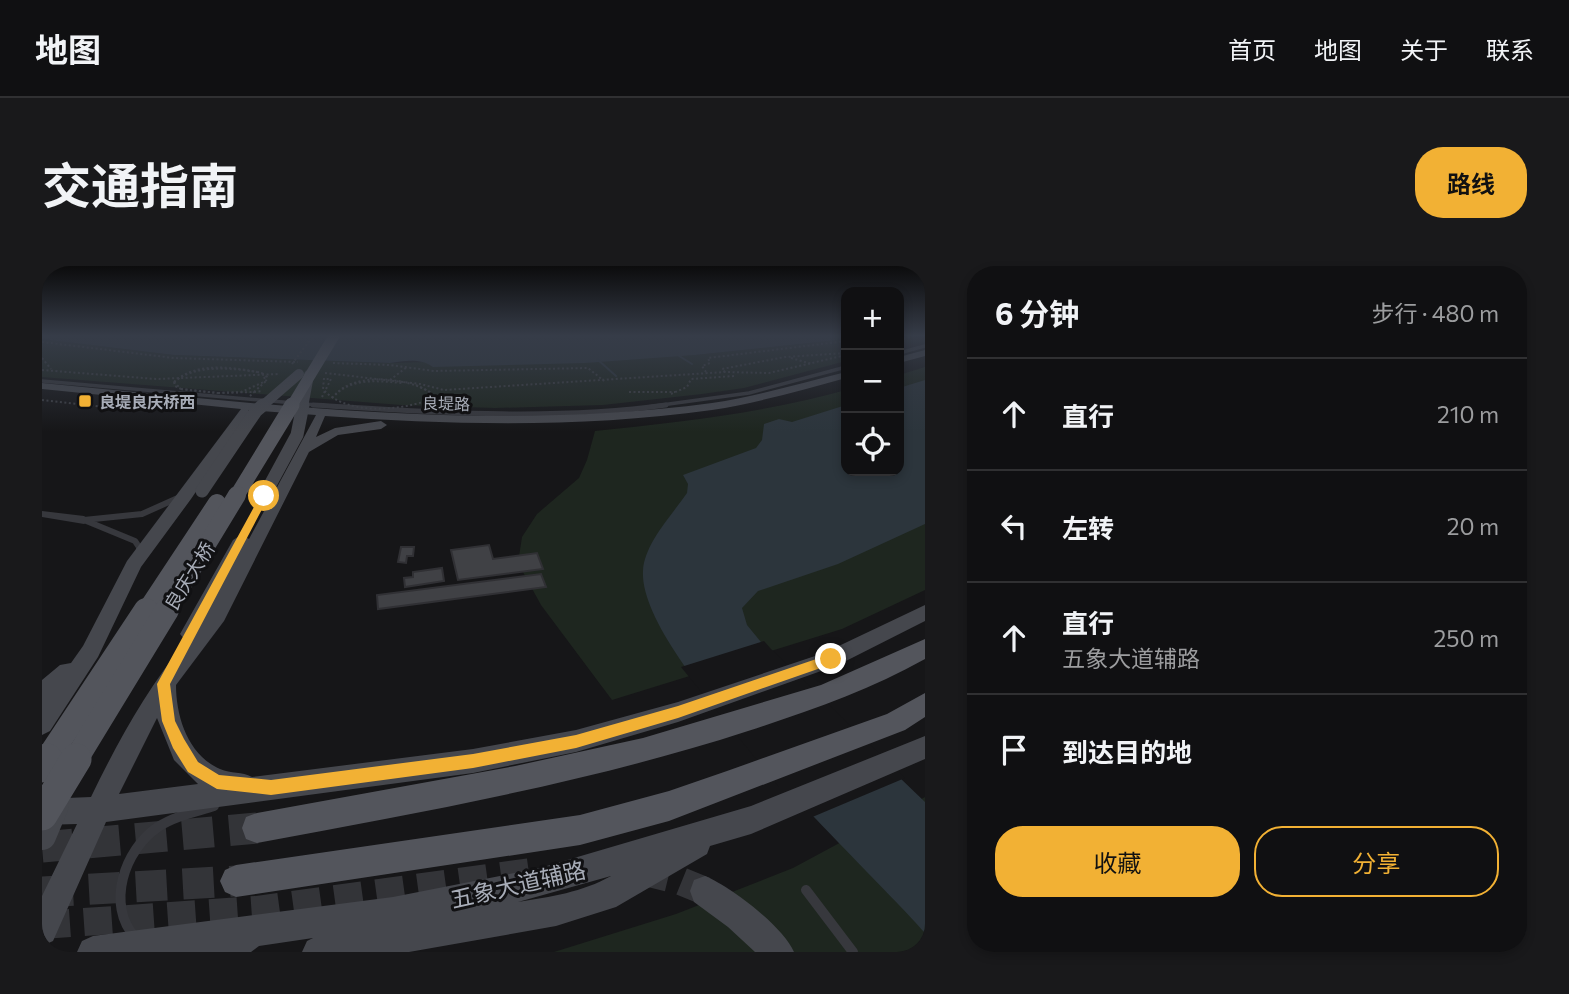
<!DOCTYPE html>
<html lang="zh">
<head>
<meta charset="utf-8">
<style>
	:root { --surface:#101012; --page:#19191b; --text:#f1f3f6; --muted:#9c9d9f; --line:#303032; --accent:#f2b134 }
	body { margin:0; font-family:Commissioner,"Noto Sans SC",sans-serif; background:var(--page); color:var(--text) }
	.controls { position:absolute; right:21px; top:21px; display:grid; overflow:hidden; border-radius:14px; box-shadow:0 4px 10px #0003 }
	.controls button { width:63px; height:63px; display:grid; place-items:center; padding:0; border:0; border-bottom:2px solid var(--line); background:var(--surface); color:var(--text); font:35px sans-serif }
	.stop { position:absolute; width:21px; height:21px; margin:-16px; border:5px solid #f2b134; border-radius:50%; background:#fff }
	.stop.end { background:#f2b134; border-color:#fff; box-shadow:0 2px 7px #0008 }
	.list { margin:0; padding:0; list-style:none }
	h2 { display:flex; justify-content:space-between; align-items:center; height:91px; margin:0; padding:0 28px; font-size:30px }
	h2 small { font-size:23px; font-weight:400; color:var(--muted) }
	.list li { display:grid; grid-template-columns:46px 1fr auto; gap:21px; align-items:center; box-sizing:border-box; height:112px; padding:0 28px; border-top:2px solid var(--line) }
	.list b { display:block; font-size:26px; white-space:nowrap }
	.list p { margin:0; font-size:23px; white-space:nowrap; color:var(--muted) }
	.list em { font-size:23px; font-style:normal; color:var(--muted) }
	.actions { display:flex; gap:14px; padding:21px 28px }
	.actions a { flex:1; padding:16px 0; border:2px solid var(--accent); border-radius:28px; text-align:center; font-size:24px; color:var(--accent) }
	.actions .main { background:var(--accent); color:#111 }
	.icon { flex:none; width:38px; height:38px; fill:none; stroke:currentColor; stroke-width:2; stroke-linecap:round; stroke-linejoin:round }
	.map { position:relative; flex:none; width:883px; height:686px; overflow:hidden; border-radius:28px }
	header { display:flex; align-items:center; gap:42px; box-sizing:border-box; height:98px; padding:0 35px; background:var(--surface); border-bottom:2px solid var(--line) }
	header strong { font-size:33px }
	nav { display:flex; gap:38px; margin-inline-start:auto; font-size:24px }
	.intro { display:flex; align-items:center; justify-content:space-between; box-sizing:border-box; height:168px; padding:0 42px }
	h1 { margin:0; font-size:49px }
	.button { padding:18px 32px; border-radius:28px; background:var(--accent); color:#111; font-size:24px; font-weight:700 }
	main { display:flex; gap:42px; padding:0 42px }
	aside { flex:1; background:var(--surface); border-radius:28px; box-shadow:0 4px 10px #0003 }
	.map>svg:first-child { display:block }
</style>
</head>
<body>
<header>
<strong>地图</strong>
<nav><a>首页</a><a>地图</a><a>关于</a><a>联系</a></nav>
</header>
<div class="intro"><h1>交通指南</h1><a class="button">路线</a></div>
<main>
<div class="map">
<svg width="883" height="686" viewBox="0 0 883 686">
	<rect width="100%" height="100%" fill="#161618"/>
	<g fill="#1e261f">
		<path d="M0,73L132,89L348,97L653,89L804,73V95L702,122L660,128L561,139L453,142L359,139L0,111Z"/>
		<path d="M883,101V324L800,363L570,434L499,339L476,297L480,271L495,248L537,212L545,194L553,165C638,156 721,147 804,124V205H857V109Z"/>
		<path d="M883,531V686H512L634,648L751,602Z"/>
	</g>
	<g fill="#2c353c">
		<path d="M0,70H804V73L653,89L543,97L391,101C378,92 363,95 348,97L132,89L0,73Z"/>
		<path d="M883,114V258L796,298L716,325L700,342L705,359L727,386L883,536V667C823,598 596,391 601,305C602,278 630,249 645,227L646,218L641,209L714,182L720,174L722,158L737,153L750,156L804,139V205H857V122Z"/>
	</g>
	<path fill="#161618" d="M722,375L729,383L863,512L768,552L737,521L639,401Z"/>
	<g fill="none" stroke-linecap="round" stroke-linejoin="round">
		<g stroke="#2c353c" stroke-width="2">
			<path d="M634,88L650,98"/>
			<path d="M555,93L574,110"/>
		</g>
	</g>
	<g fill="#404145" stroke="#303034" stroke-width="2">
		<path d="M447,279L451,293L495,287L501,303L416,314L409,284Z"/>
		<path d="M359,281H372L371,290H365L364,297L356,296Z"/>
		<path d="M400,302L402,315L363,321L362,312L371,311V306Z"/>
		<path d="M499,308L504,321L336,343L335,329Z"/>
	</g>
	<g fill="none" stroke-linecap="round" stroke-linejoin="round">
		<g stroke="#333438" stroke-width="28" stroke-dasharray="28 14" stroke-linecap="butt">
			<path d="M599,605L636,614L663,625"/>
			<path d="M0,659L214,644L496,605"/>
		</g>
		<g stroke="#333438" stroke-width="31" stroke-dasharray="31 16" stroke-linecap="butt">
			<path d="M0,581L215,562"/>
			<path d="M0,626L194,615"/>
		</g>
		<g stroke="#3d3f44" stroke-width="2" stroke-dasharray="2 2.5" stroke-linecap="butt">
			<path d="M857,74L871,70"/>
			<path d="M0,76L132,92L256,96"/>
			<path d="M0,92L9,103"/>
			<path d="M749,92L770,98"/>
			<path d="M291,97L348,99L392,105L546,102L562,115"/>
			<path d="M0,104L114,113L238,108"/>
			<path d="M664,106L660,100L668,97L666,92L804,75"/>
			<path d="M683,106L680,103L743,91L804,87"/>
			<path d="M283,107L378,118L402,124L683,106L727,107L804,89"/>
			<path d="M348,114L365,101"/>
			<path d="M374,119L388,126L383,136"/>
			<path d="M587,126H633"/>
			<path d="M629,128L645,121L649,113L692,110"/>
			<path d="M280,131L289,113H282"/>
			<path d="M290,132C309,111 334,115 360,117"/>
			<path d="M0,134L62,141L80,138"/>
		</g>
		<g stroke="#37383d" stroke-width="3.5">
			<path d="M857,87L883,80"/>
			<path d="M0,115L298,141"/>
			<path d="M605,141L707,127L804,101"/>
		</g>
		<path stroke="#37383d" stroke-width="5" d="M271,139C388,146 508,155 624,139"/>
		<path stroke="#37383d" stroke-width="6" d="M97,289V281L93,275L42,254L100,248L138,231"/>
		<g stroke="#37383d" stroke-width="10">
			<path d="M764,624L811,686"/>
			<path d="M93,671C64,639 82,584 116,561C133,550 153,546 172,540"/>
		</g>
		<path fill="#37383d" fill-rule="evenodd" d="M0,245L42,250L48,254L42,258L0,251Z"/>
		<g fill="#45474d" fill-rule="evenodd">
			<path d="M883,84V90L857,97V91Z"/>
			<path d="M804,106V112C760,124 715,137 670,144C541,162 412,159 283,150L274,171L293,162L339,155L345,159L339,163L296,169L267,186L182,355L134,419C134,451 146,489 178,503C189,508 200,505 210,511L431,483L534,464L636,436L782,387L883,339V355L796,399L636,456L534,486L431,507L64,556L11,675L0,680V630L35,558L0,559V533L49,531C76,475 105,423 144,375L138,368L191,274L199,269L207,273L274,149L206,144L208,146L149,233L99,301L56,391L8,465L0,469V414L18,399L29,397L41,380L85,295L199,143L0,123V117C222,138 447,167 670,137C715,130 760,117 804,106ZM115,452L132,494L156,518L77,528Z"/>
			<path d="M883,470V493L709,568L668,580L665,588L574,641L514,660L367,686H260L265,675L271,672L217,680L209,686H35L40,675L51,670L351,631L498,602L709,540ZM569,610C541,626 508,631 476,636Z"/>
			<path d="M663,610C689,621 741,660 752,686H713L686,661L652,636L648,625L652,614Z"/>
		</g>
		<g fill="#53555c" fill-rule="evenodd">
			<path d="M883,373V393C828,424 767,445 706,465C546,517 380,546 215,577L204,573L200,562L204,551L215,547L473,500L601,472L779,419Z"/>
			<path d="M883,427V451L863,464L627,555L538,579L194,631L183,626L178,615L183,604L194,599L538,549L627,525L685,505L845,448Z"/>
		</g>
		<g stroke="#3d3f44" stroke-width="2" stroke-dasharray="2 2.5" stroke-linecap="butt">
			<path d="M250,98L271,70"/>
			<path d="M215,106L220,107"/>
			<path d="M215,106L220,107"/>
			<path d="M220,107L225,111L224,115"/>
			<path d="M220,107L224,115"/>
			<path d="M282,112L281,123C303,149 354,145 384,135L389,127C366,111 312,106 293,129"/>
			<path d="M132,116L139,123"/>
			<path d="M132,116L133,120L139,123"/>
			<path d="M132,116C153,96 189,101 215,106"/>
			<path d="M132,116C154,98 189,102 215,106"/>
			<path d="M139,123L176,127"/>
			<path d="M139,123L176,127"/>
			<path d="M212,126L224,115"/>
			<path d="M212,126L220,125"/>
			<path d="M176,127L199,126L224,115"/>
			<path d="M176,127L212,126"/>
			<path d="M208,130L212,126"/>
		</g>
		<g stroke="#45474d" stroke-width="10">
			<path d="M219,141L257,108"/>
			<path d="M261,141L267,109"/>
		</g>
		<g stroke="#45474d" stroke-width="13">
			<path d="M160,225L214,145L221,139"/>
			<path d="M222,230L255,169L261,139"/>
		</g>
		<path stroke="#45474d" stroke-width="28" d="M0,570L13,539"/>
		<path stroke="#53555c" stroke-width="11" d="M249,141L292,70"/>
		<path stroke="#53555c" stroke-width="15" d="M194,231L250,139"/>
		<g stroke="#53555c" stroke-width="18">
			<path d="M103,346L175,237"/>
			<path d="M124,346L195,229"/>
		</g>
		<g stroke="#53555c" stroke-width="24">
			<path d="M4,495L104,344"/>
			<path d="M33,495L125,344"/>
		</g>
		<g stroke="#53555c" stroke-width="31">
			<path d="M0,501L5,493"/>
			<path d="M0,549L34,493"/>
		</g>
	</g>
	<linearGradient id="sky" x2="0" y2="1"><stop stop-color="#0c0c0d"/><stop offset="0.42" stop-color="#363c48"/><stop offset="1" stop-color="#363c48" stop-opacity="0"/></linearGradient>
	<rect width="883" height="166" fill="url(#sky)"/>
	<path fill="#f2b134" d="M222,227L227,230L128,418L133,455L142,473L156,496L177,509L229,514L431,488L534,469L636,440L789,388L795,393L793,397L636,452L534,482L431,502L229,529L175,523L146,506L131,482L120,455L115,418L218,230Z"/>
	<rect fill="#f2b134" stroke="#111113" stroke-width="2.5" x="36" y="128" width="14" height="14" rx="3.5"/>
	<g text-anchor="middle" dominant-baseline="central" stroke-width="6" stroke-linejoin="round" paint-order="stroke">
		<g font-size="16" font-weight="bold" fill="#a8adb8" stroke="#111113" text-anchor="start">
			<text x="57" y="135">良堤良庆桥西</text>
		</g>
		<g font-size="16" fill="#a8adb8" stroke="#111113">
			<text transform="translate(404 137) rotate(1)">良堤路</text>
		</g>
		<g font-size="19" fill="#a8adb8" stroke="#111113">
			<text transform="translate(147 310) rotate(-58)">良庆大桥</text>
		</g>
		<g font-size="23" fill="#a8adb8" stroke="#111113">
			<text transform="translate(476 618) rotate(-13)">五象大道辅路</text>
		</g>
	</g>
</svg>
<div class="controls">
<button>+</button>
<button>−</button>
<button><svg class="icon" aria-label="locate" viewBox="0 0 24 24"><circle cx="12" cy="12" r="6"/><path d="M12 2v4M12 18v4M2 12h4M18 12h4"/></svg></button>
</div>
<div class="stop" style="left:222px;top:230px"></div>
<div class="stop end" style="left:789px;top:393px"></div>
</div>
<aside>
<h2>6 分钟<small>步行 · 480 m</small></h2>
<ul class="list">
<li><svg class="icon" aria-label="ahead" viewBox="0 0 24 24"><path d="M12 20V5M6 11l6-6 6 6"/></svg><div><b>直行</b></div><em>210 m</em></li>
<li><svg class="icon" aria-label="left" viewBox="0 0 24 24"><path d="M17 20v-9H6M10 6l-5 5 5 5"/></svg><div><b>左转</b></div><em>20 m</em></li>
<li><svg class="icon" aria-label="ahead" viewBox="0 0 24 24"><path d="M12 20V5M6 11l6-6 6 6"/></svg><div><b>直行</b><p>五象大道辅路</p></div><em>250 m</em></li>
<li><svg class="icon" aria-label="arrive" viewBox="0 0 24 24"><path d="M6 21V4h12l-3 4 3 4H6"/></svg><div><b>到达目的地</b></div></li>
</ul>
<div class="actions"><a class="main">收藏</a><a>分享</a></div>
</aside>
</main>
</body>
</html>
